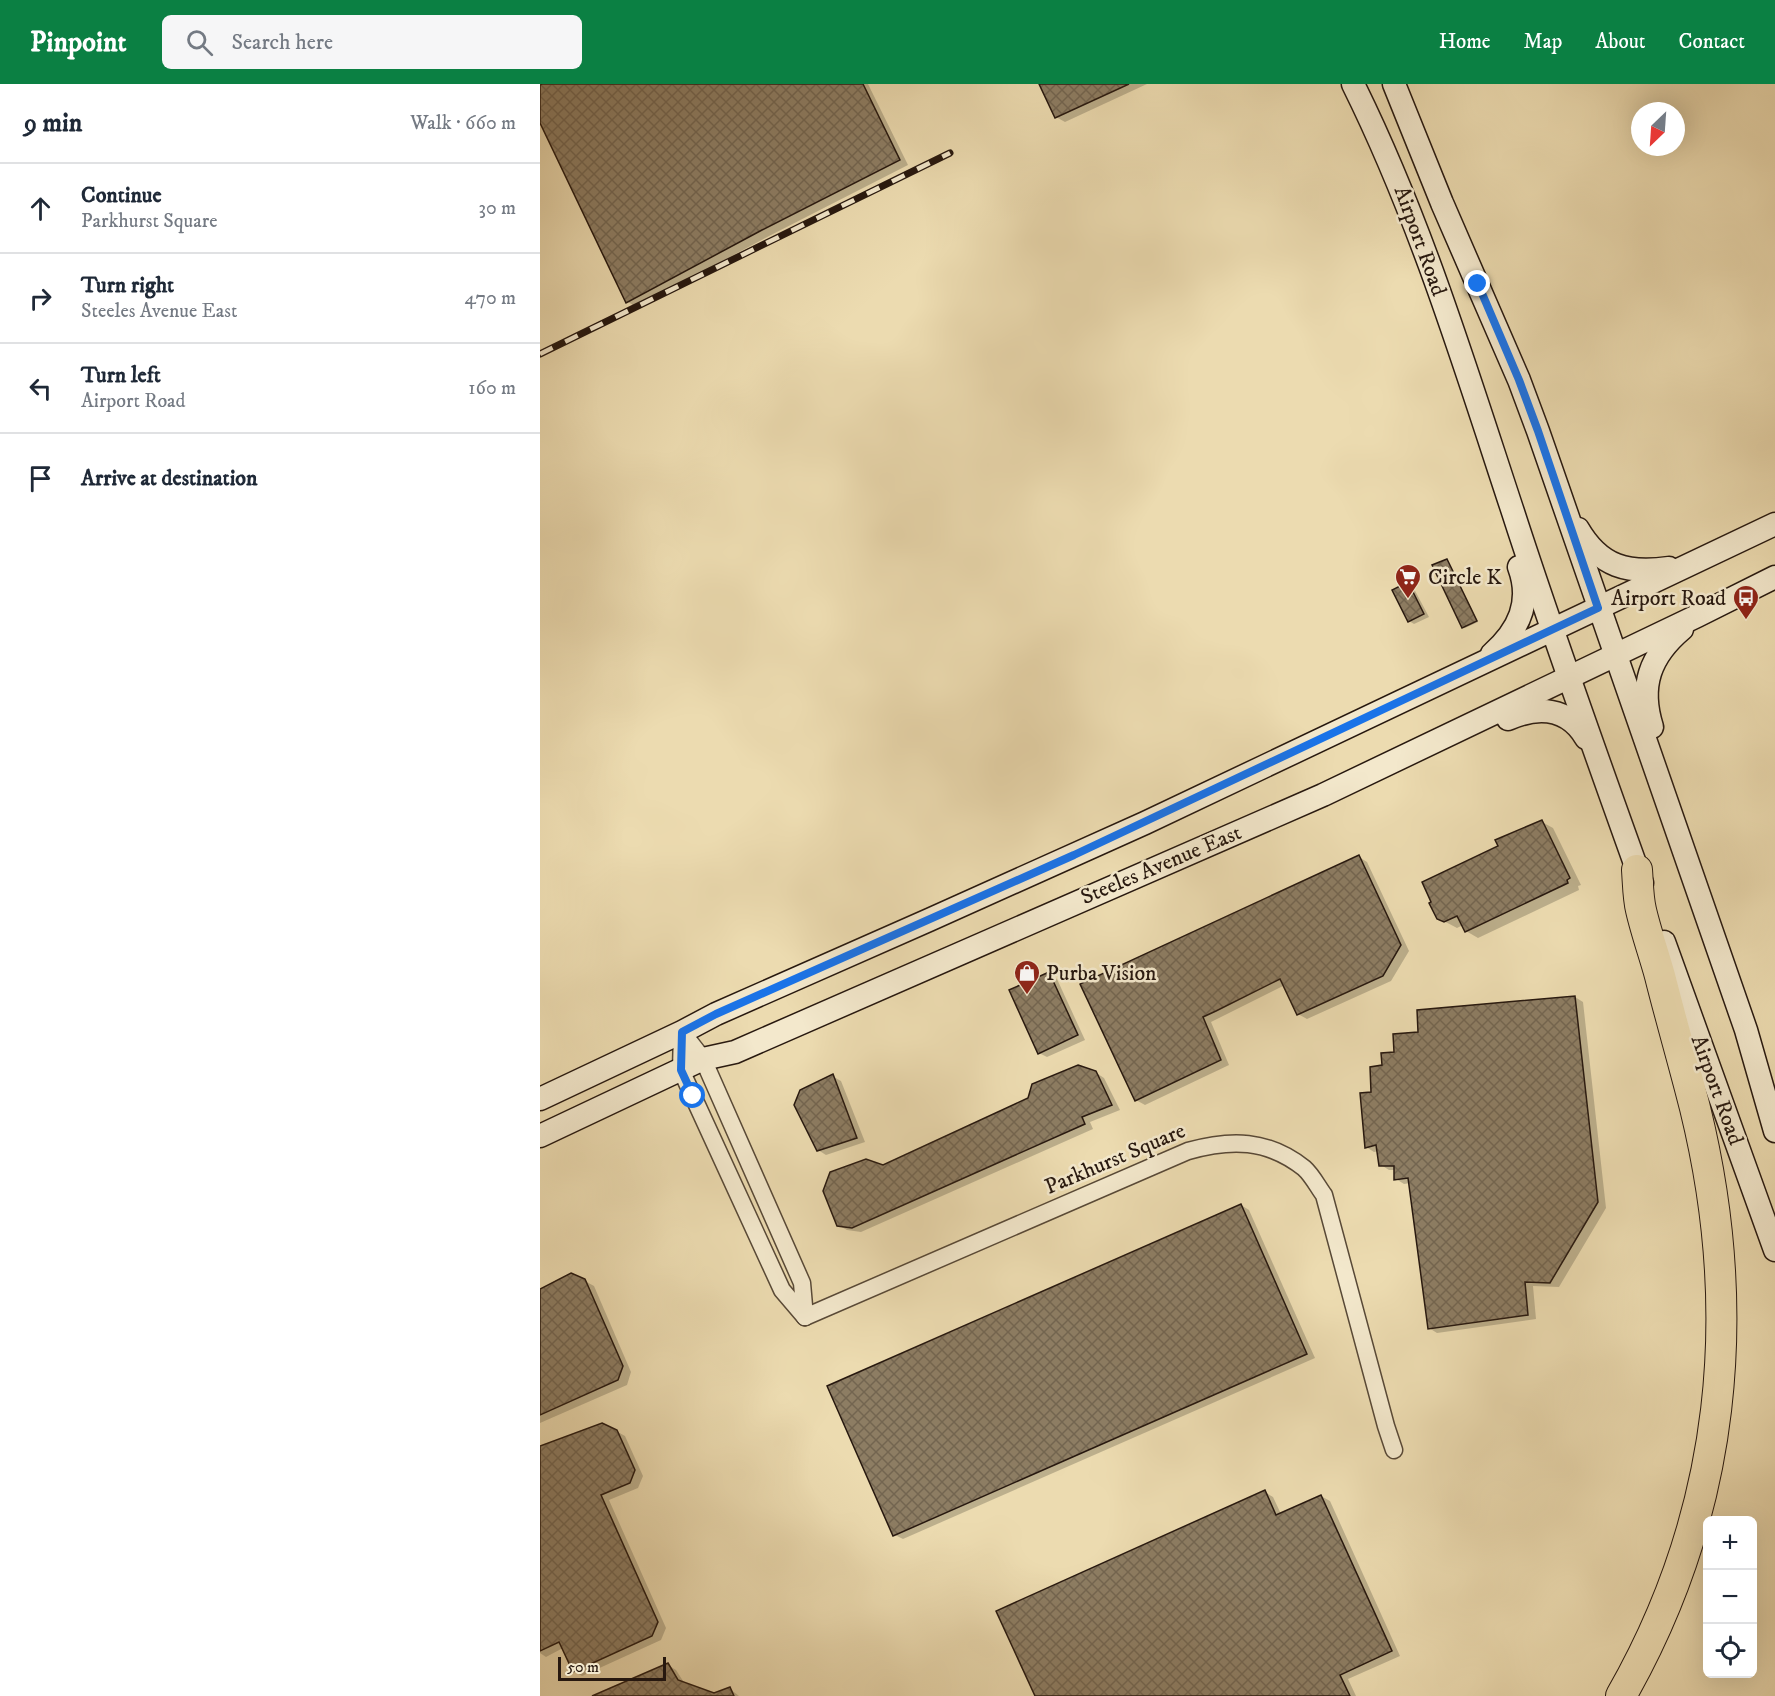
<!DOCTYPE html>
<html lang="en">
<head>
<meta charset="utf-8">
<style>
	:root { --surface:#fff; --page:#f6f6f7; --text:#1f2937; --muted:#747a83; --line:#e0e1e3; --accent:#0b8043 }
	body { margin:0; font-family:"IM FELL DW Pica",serif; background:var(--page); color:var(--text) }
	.controls { position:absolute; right:18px; bottom:18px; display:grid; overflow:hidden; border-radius:9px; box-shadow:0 6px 24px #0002 }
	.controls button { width:54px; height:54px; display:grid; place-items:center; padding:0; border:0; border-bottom:2px solid var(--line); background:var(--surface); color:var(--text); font:30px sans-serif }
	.compass { position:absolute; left:1091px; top:18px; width:54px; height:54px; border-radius:50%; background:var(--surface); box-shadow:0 6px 24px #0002; rotate:205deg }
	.scale { position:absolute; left:18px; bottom:15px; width:108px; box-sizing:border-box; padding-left:6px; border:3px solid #27180f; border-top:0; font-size:16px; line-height:21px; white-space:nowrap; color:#27180f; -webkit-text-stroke:4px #f3e8cc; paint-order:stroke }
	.stop { position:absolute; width:18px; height:18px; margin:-14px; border:4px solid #1a73e8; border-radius:50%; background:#fff }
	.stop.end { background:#1a73e8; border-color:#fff; box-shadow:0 2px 6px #0008 }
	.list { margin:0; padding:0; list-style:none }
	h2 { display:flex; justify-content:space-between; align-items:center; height:78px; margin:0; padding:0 24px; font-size:26px }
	h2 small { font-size:20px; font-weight:400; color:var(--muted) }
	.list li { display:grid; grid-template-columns:39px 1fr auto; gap:18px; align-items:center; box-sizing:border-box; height:90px; padding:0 24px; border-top:2px solid var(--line) }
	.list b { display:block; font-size:22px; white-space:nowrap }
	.list p { margin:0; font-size:20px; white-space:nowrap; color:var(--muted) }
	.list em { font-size:20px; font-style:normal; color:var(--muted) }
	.icon { flex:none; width:33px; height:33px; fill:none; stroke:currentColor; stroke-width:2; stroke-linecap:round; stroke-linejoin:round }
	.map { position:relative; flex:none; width:1235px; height:1612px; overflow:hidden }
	header { display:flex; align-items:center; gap:36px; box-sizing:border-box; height:84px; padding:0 30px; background:var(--accent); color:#fff }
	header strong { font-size:28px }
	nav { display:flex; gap:33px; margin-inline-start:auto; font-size:21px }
	.search { width:420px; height:54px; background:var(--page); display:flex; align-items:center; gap:15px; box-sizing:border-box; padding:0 21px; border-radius:9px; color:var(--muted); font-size:22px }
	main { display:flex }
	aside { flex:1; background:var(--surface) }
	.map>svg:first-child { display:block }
</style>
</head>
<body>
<header>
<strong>Pinpoint</strong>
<div class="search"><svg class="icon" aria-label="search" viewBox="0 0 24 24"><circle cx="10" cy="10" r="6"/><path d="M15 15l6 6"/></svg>Search here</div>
<nav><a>Home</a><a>Map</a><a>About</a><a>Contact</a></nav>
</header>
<main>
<aside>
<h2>9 min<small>Walk · 660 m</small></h2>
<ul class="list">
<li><svg class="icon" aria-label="ahead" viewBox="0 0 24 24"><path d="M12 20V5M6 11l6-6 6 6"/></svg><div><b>Continue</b><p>Parkhurst Square</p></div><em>30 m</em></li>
<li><svg class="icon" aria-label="right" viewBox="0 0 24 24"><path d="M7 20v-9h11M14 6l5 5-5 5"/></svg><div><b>Turn right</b><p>Steeles Avenue East</p></div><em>470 m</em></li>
<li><svg class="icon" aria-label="left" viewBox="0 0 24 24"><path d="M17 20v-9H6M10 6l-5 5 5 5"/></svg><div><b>Turn left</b><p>Airport Road</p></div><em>160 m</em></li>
<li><svg class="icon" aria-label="arrive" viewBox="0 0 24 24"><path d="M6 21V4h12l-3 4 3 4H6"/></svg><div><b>Arrive at destination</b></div></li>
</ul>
</aside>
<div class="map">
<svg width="1235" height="1612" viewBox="0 0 1235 1612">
	<defs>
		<pattern id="building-cross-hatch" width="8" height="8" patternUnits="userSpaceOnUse" patternTransform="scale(1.5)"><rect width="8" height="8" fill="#8d7d63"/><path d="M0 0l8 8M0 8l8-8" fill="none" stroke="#736550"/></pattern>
	</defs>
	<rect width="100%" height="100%" fill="#ecdbb0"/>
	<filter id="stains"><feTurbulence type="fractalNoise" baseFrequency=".00333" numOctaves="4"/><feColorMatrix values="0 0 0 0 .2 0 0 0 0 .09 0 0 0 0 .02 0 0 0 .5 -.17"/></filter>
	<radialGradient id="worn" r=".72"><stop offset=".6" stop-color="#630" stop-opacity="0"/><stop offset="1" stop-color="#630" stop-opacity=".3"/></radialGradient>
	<g fill="#0003">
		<path d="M6,0H328L368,81L231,151L96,223L88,218L0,36V3Z"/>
		<path d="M501,0H607L525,38L516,33Z"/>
		<path d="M907,477L938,538L925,544L923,543Z"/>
		<path d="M868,500L873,503L889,533L874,540L869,537Z"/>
		<path d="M1002,738L1013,744L1041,801L1038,802L1039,806L938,854L926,847L923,841L917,844L898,834L960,762Z"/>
		<path d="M819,773L827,778L869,867L851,897L767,935L758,930L745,901L671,938L689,981L605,1021L596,1016L542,901Z"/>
		<path d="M508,890L517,895L545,956L507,973L499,969Z"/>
		<path d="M1035,913L1043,918L1066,1124L1019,1203L993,1202L996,1235L897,1249L889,1244L871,1099L864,1100L856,1095V1086H849L841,1081L839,1067L834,1068L826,1063L833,1009L843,983L855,969L879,949Z"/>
		<path d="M555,988L564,994L580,1026L550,1038L553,1045L321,1148L307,1146L298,1141L344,1082Z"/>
		<path d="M292,992L301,997L325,1058L286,1071L278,1066Z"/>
		<path d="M701,1121L709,1126L775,1274L363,1455L355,1451Z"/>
		<path d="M45,1197L54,1202L91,1288L87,1301L0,1339V1206Z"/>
		<path d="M76,1347L85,1352L103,1392L98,1404L69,1416L126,1544L121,1556L42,1592L34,1587L23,1564L6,1573L0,1569V1363Z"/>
		<path d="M725,1408L733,1413L741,1430L781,1412L790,1417L860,1572L808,1595L816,1612H496Z"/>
		<path d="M128,1581L136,1586L145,1600L174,1611L190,1605L199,1612H56Z"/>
	</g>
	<g fill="url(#building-cross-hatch)" stroke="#27180f" stroke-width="1.5">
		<path d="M2,0H323L360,76L222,146L86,219L0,39V1Z"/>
		<path d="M499,0H589L515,34Z"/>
		<path d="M907,475L937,537L922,544L892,481Z"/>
		<path d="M868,498L884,530L868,538L852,506Z"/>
		<path d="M1002,736L1030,794L1027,796L1028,799L925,848L917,832L904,838L897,835L889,819L891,818L882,798L958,762L955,756Z"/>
		<path d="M819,771L861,861L843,892L757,931L740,895L676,927L663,933L681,976L595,1017L540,900Z"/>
		<path d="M509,888L538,951L498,970L469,906Z"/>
		<path d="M1035,912L1058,1118L1010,1199L985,1198L988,1231L888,1245L868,1094L854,1096V1082H839L836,1061L825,1064L820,1009L831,1008L830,983L842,981L841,969L854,968L853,950L878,948L877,926Z"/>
		<path d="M538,981L556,987L572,1021L542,1033L545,1040L312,1144L297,1142L283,1107L290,1088L326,1075L343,1081L488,1014L492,1000Z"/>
		<path d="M293,990L317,1054L277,1067L254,1021L260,1006Z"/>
		<path d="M701,1120L767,1270L353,1452L287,1302Z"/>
		<path d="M31,1189L45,1195L83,1282L78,1296L0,1331V1205Z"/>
		<path d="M62,1339L77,1346L95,1386L90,1399L61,1411L118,1538L112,1552L33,1588L19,1558L0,1567V1362Z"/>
		<path d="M725,1406L736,1431L781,1411L852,1567L800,1591L810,1612H495L456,1527Z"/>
		<path d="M128,1579L138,1596L174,1609L190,1603L194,1612H52Z"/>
	</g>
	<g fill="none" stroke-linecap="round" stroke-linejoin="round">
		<defs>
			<g id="street">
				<path d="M142,948L141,986L242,1206L265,1233"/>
				<path d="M142,948L163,975L262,1199L265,1233"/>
				<path d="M265,1233L648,1067C691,1055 727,1055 764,1084C772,1091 778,1103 784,1111L846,1342L854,1366"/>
			</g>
			<g id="secondary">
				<path d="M813,0C881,137 925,283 973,428C1013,552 1058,676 1102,799"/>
				<path d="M854,0L902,119L979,296L998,347L1206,946L1235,1047"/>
				<path d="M1038,445C1060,483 1088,490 1129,484"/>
				<path d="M952,570C979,546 992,518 979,483"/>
				<path d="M968,635C998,622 1028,623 1046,654"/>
				<path d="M1112,643C1099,602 1110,572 1142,545"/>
				<path d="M1124,858L1235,1166"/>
				<path d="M0,1015L142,948L176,930L389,836L605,739L1235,440"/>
				<path d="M0,1052L163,975L195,968L783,711L1157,532L1235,493"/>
			</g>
			<path id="highway" d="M1081,1612C1186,1428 1205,1228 1155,1024C1144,980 1131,936 1120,892C1114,870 1106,848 1101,826C1098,814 1098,799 1097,786"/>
		</defs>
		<use href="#street" stroke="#584937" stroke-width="19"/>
		<use href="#secondary" stroke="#27180f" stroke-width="25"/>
		<use href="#highway" stroke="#27180f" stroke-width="32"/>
		<use href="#street" stroke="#f3e8cc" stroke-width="16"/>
		<use href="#secondary" stroke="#f3e8cc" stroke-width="22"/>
		<use href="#highway" stroke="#ecdbb0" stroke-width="30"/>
		<defs>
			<path id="rail" d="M0,270L410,69"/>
		</defs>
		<use href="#rail" stroke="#27180f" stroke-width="7"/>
		<use href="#rail" stroke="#f3e8cc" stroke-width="4.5" stroke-dasharray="14" stroke-linecap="butt"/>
	</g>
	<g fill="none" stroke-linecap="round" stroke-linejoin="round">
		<path stroke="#1a73e8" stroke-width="8" d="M153,1012L141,986L142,948L176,930L534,771L1058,524L998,347L979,296L938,200"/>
	</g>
	<defs>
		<symbol id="supermarket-pin" viewBox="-11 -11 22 30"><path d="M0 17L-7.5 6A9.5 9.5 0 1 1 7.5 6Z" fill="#8f2418" stroke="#f3e8cc"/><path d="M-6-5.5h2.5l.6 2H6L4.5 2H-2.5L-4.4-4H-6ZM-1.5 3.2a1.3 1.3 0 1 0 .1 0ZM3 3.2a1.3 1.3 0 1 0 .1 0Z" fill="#fff"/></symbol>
		<symbol id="bus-pin" viewBox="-11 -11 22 30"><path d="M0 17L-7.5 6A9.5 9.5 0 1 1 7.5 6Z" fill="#8f2418" stroke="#f3e8cc"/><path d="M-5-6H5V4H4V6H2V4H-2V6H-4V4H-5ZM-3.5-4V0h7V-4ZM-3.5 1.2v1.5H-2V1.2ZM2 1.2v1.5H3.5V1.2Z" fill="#fff"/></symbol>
		<symbol id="shop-pin" viewBox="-11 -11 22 30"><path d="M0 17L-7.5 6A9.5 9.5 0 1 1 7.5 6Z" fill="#8f2418" stroke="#f3e8cc"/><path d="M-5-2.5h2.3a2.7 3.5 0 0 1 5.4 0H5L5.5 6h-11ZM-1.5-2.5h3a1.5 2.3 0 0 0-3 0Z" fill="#fff"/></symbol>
	</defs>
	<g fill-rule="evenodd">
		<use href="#supermarket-pin" x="853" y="478" width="30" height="40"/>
		<use href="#bus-pin" x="1191" y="499" width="30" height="40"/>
		<use href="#shop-pin" x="472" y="874" width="30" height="40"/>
	</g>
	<g text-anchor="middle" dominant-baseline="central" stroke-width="5" stroke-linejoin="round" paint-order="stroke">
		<g font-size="22" fill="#27180f" stroke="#f3e8cc">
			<text transform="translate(880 157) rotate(70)">Airport Road</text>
			<text transform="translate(621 781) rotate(-23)">Steeles Avenue East</text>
			<text transform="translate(1177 1006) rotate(70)">Airport Road</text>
			<text transform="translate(575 1075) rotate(-23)">Parkhurst Square</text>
		</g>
		<g font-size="22" fill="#27180f" stroke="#f3e8cc" text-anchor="start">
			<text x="888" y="493">Circle K</text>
			<text x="1186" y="514" text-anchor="end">Airport Road</text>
			<text x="506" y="889">Purba Vision</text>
		</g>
	</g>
	<rect width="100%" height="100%" filter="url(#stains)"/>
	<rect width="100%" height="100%" fill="url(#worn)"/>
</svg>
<div class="controls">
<button>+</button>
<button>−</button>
<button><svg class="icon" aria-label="locate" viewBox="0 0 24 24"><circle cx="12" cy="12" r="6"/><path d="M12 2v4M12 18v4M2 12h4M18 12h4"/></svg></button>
</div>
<svg class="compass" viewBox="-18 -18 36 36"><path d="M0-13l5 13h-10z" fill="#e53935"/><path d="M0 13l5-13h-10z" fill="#747a83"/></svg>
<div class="scale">50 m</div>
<div class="stop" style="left:153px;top:1012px"></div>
<div class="stop end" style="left:938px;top:200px"></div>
</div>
</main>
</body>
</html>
